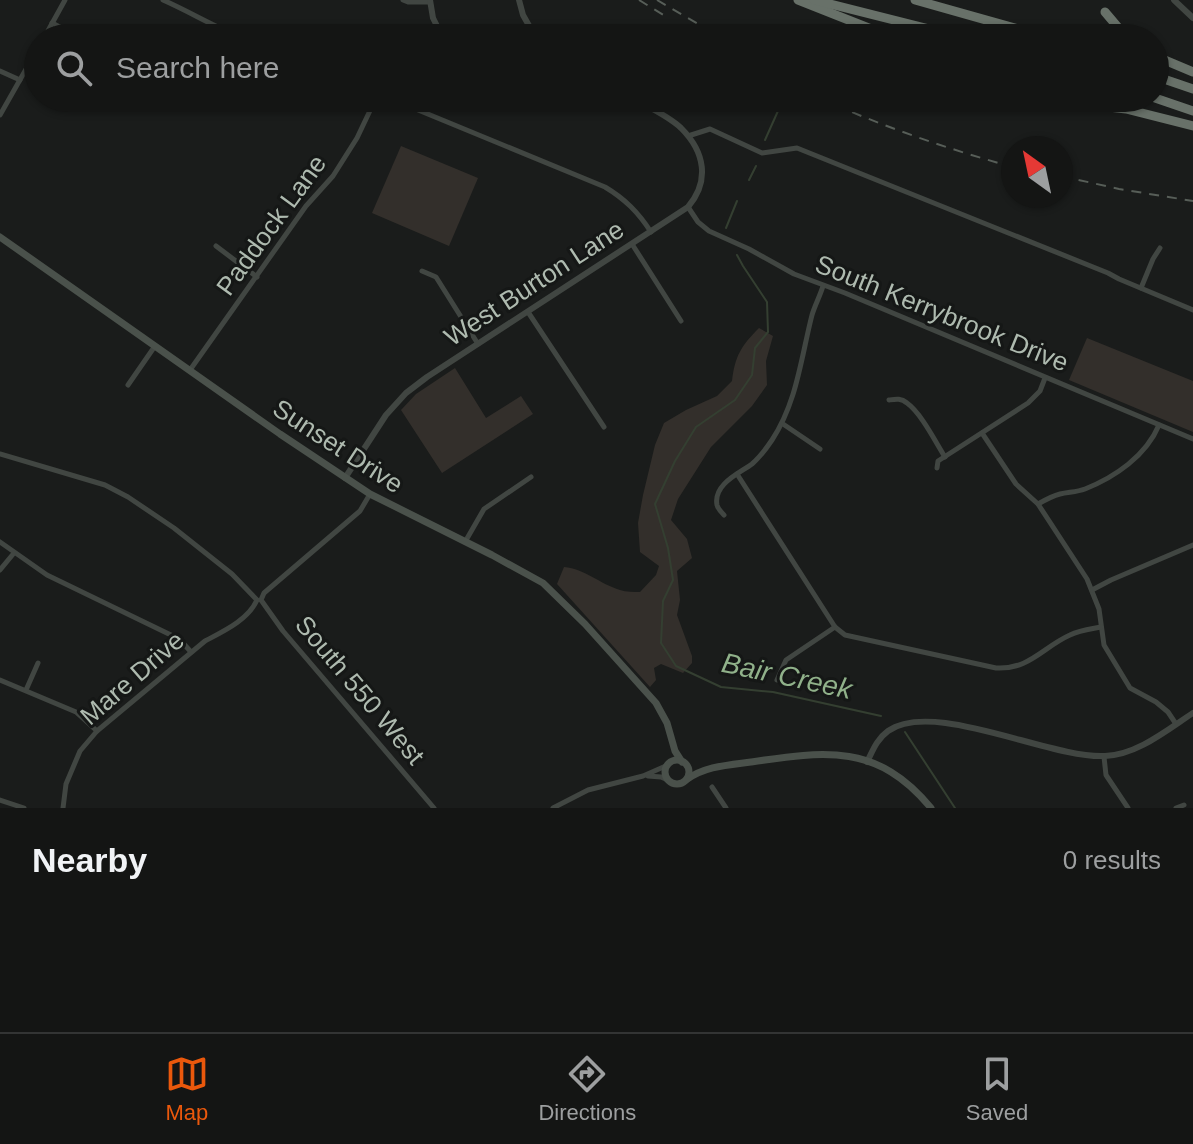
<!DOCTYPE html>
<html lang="en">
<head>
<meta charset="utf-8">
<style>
	:root { --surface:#141514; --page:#212222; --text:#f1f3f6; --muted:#9d9fa0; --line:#333434; --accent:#ea580c }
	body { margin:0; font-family:Arial,sans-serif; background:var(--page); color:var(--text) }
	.compass { position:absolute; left:1001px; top:136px; width:72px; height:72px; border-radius:50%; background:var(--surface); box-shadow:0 2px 6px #0004; rotate:327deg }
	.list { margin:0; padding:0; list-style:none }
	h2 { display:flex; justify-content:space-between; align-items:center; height:104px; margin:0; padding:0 32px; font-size:34px }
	h2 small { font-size:26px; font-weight:400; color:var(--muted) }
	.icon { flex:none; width:44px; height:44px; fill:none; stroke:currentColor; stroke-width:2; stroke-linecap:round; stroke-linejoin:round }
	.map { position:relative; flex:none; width:1193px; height:808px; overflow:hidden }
	.search { position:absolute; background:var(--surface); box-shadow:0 2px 6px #0004; left:24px; right:24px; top:24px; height:88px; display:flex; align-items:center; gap:20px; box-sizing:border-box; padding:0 28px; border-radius:44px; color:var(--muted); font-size:30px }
	.sheet { height:224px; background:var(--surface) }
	nav { display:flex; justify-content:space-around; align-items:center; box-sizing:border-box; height:112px; border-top:2px solid var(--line); background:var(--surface); font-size:22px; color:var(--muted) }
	nav a { display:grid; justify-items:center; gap:4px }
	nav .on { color:var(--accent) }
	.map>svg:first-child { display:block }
</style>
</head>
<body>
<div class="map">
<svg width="1193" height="808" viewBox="0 0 1193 808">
	<rect width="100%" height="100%" fill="#1a1c1b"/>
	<g fill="#332f2b">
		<path d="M401,146L478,178L449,246L372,213Z"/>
		<path d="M759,328L773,336L766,361L767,385L752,406L711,447L678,499L671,520L687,539L692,558L677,571L680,600L677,615L692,656V663L683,673L661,664L654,668L656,680L650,687L557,584L564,567C585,569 600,584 620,590C626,592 634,592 640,592L656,575L659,566L640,552L638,523L643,495L655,445L664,423L686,410L717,396L732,381C735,356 741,346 759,328Z"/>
		<path d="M1087,338L1193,381V432L1069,380Z"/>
		<path d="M455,368L486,418L521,396L533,414L442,473L401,410L416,394Z"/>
	</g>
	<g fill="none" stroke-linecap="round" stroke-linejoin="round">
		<g stroke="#343f31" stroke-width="2">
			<path d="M765,140L782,102"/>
			<path d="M749,180L756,166"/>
			<path d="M726,228L737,201"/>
			<path d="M737,255L743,266L767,302L768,332L755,348L752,375L735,400L696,427L675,461L655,504L668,548L673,580L663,601L661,643L676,666L721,687L773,692L881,716"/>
			<path d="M905,732L955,808"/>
		</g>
		<g stroke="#414642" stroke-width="5">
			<path d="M163,0C190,12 215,27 242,38"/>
			<path d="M403,0L408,2H430"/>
			<path d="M52,23L81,38"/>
			<path d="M44,38L65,0"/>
			<path d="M0,71L20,80"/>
			<path d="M389,98L605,187C625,199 638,212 651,232"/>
			<path d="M0,115L38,48"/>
			<path d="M688,136L710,129L762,153L797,148L1108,273L1119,279L1193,310"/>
			<path d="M688,207L698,222L709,231L749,249L794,274L845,293L1193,439"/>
			<path d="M632,244L681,321"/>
			<path d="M216,246L257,277"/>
			<path d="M422,271L436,277L478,344"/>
			<path d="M1141,288L1153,259L1160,248"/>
			<path d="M528,312L604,427"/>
			<path d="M190,370L306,206L333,176L357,138L376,98"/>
			<path d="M128,385L155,346"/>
			<path d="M889,400C896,399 901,398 907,403C921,413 935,441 945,457"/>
			<path d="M783,424L820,449"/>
			<path d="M982,433L1016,484L1038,504L1087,579L1099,609L1104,645L1130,688L1156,702L1168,712L1176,724"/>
			<path d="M0,454L105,485L128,497L174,528L232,574L257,600"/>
			<path d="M937,468L938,461L1028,403L1040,391L1045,378"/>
			<path d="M737,474L835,627L845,635L996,668C1029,670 1043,647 1070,635C1080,630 1091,629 1101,627"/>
			<path d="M1038,504C1045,500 1052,496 1060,494C1069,492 1077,492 1085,489C1115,477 1146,456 1159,425"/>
			<path d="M724,515C721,512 718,509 717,505C713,484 740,473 752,464C760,457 766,449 772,440C797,402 801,358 812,315C815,305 820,296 823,286"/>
			<path d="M0,542L47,575L173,636L183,643L191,652"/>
			<path d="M465,542L484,509L531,477"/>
			<path d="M0,570L14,553"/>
			<path d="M1092,590L1111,580L1193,545"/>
			<path d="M261,600L283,631L434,808"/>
			<path d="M261,600L264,593L360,511L370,494"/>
			<path d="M0,680L76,712L97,731"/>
			<path d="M777,680L786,660L835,627"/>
			<path d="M26,690L38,663"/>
			<path d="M1104,757L1106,775L1128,808"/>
			<path d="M648,776L661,777L670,781"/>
			<path d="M712,787L726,808"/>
			<path d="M0,800L24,808"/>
			<path d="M63,808L66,784L80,751L97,731L205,641C224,631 248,620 257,600"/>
			<path d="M553,808L588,790L643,776L668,765"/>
			<path d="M1176,808L1184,805"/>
		</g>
		<g stroke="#414642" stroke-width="6">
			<path d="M430,0L433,18L443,38"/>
			<path d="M519,0L523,15L536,38"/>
			<path d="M1174,0L1193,18"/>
			<path d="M345,478L386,415L406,393L427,377L688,207C710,181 705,152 681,128C667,115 648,107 632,98"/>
			<path d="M867,762C873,750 877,739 888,731C933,699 1050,759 1105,756C1137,755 1167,730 1193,713"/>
		</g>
		<g stroke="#4a514b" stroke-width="7">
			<path d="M0,237L280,434L370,494L492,555L543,583L585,624L656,703L667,723L675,751L682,762"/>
			<circle cx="677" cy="772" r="12"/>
			<path d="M686,780C705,766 729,765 751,762C825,751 878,743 931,808"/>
		</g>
		<g stroke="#687169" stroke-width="9">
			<path d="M798,0L894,38"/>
			<path d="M814,0L965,38"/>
			<path d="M915,0L1050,38"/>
			<path d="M1105,12L1127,38"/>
			<path d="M1155,56L1193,72"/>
			<path d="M1155,76L1193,89"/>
			<path d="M1155,98L1193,111"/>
			<path d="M1074,103L1126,109L1193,126"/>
		</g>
		<g stroke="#575e58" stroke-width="2" stroke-dasharray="10 8" stroke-linecap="butt">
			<path d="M639,0L665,16"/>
			<path d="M657,0L722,38"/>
			<path d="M819,98C882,126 947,149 1013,167"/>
			<path d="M1061,176L1119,189L1193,201"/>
		</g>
	</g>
	<g text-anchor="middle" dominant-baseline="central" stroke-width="6" stroke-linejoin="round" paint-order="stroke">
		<g font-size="26" fill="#aebaaf" stroke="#151716">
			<text transform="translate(271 225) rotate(-54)">Paddock Lane</text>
			<text transform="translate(534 283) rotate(-33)">West Burton Lane</text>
			<text transform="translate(942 313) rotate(22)">South Kerrybrook Drive</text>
			<text transform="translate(338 446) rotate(33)">Sunset Drive</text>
			<text transform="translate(132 678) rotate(-41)">Mare Drive</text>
			<text transform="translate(360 690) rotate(50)">South 550 West</text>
		</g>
		<g font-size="28" font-style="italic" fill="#90b18a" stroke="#151716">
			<text transform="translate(787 676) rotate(12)">Bair Creek</text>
		</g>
	</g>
</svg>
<svg class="compass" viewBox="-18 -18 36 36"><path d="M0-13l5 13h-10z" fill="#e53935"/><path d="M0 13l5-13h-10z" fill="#9d9fa0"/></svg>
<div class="search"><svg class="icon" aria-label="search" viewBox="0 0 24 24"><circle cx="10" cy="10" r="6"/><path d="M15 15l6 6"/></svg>Search here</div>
</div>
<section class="sheet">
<h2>Nearby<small>0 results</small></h2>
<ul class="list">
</ul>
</section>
<nav>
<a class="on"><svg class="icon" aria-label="map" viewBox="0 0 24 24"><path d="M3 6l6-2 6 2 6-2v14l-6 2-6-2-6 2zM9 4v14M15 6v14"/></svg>Map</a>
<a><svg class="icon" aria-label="directions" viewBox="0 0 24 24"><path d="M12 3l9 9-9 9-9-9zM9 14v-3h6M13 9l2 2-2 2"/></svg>Directions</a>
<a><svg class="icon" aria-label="saved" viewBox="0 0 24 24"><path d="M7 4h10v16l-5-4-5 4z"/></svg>Saved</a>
</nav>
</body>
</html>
